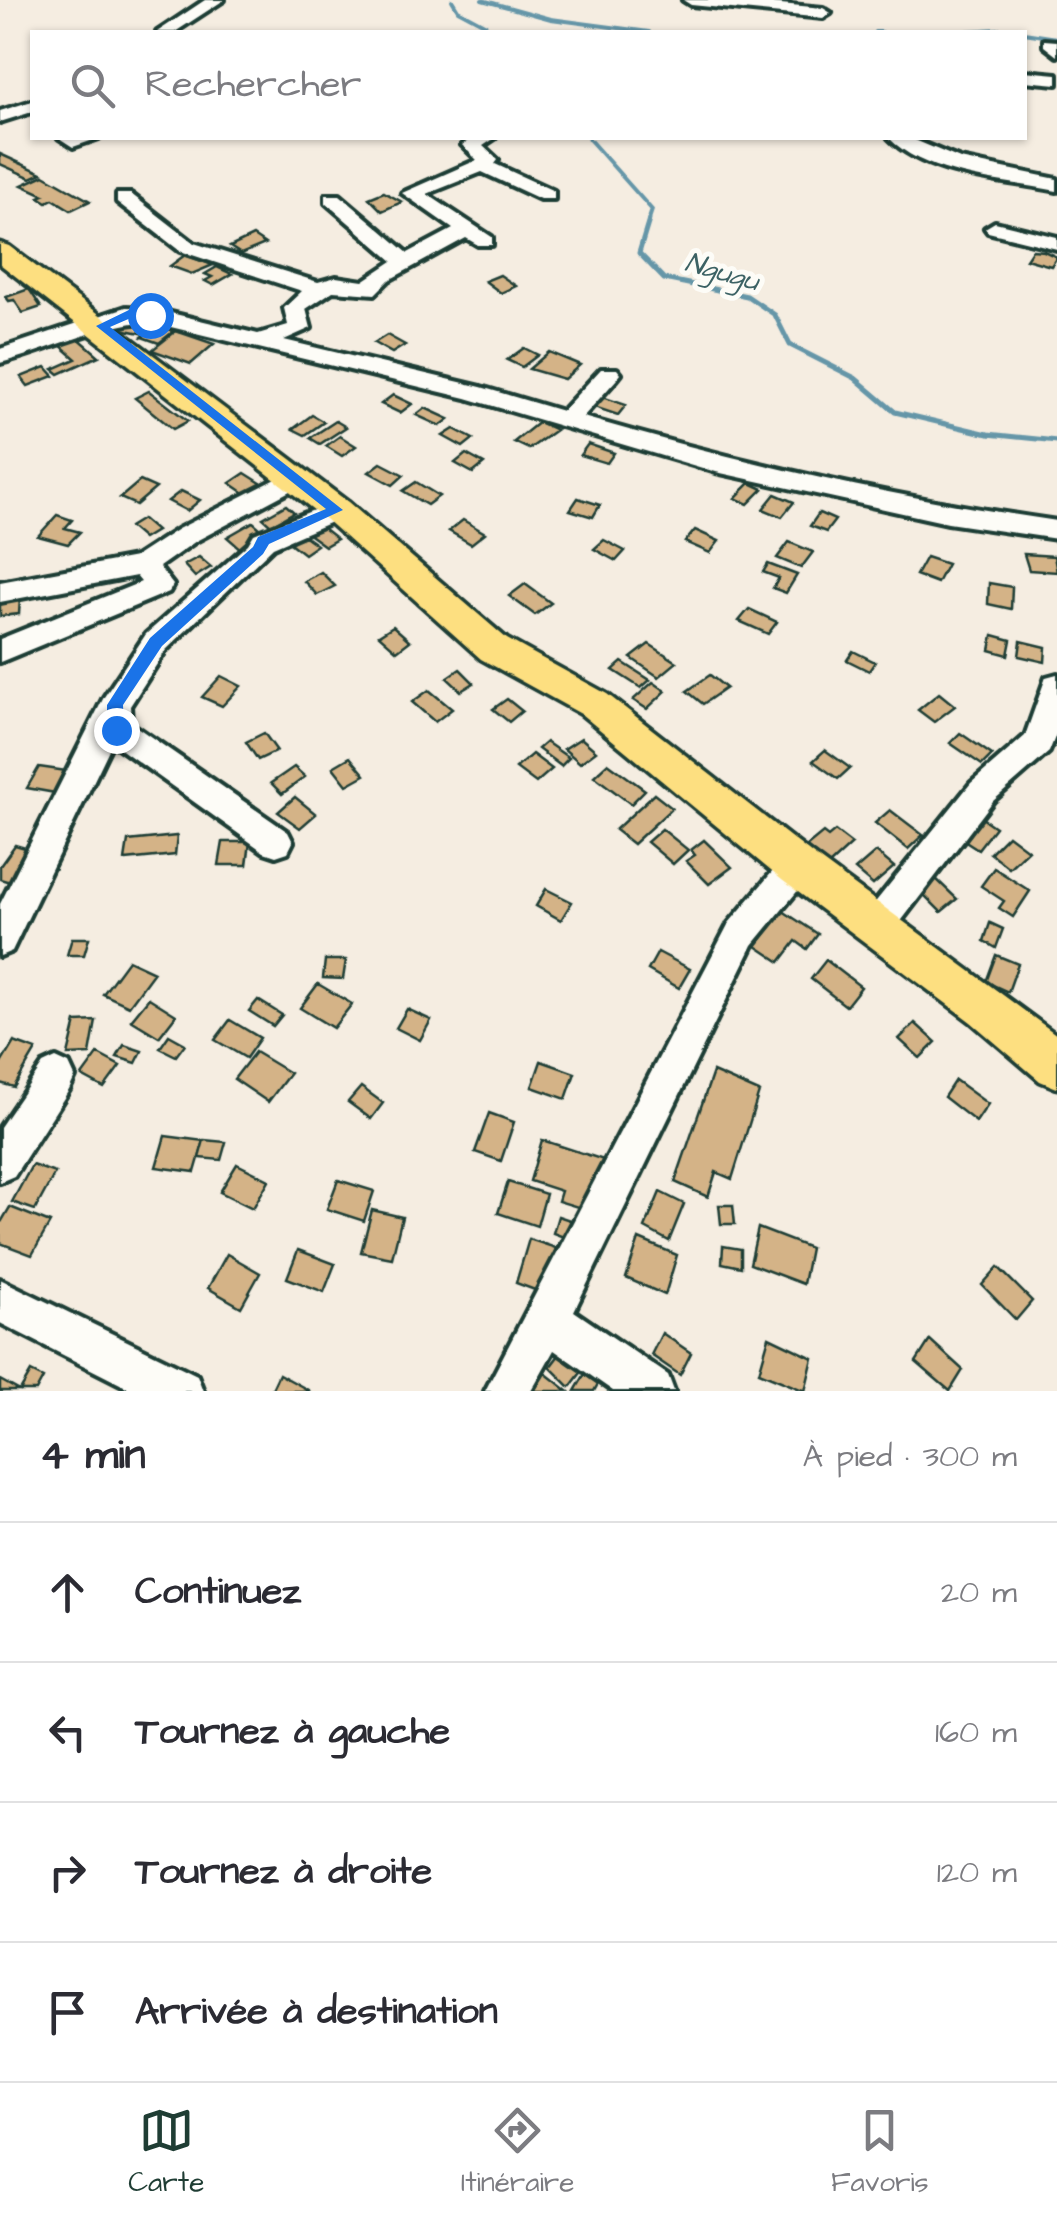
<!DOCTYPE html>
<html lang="fr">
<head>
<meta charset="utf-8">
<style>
	:root { --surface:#fff; --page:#f2f2f3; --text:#2b2b33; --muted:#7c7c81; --line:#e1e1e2; --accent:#1f3d34 }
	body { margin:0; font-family:"Architects Daughter",sans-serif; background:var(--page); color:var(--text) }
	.stop { position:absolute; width:30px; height:30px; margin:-22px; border:8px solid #1a73e8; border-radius:50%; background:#fff }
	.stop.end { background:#1a73e8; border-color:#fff; box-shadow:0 2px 10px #0008 }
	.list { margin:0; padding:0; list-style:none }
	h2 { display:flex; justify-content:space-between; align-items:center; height:130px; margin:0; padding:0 40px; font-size:42px }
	h2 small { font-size:32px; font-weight:400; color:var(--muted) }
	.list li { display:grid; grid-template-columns:65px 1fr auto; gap:30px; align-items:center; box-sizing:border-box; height:140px; padding:0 40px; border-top:2px solid var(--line) }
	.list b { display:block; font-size:38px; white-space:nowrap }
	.list em { font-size:32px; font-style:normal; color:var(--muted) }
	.icon { flex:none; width:55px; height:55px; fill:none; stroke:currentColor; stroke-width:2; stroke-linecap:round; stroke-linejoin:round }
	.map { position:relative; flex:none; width:1057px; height:1391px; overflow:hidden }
	.search { position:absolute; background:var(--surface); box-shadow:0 2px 8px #0004; left:30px; right:30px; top:30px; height:110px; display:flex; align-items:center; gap:25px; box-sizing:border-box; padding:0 35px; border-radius:0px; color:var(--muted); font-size:38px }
	.sheet { height:690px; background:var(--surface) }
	nav { display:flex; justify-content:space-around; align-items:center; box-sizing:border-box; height:140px; border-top:2px solid var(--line); background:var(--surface); font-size:28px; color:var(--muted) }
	nav a { display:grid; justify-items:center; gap:5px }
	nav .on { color:var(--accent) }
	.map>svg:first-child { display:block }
</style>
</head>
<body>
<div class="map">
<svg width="1057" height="1391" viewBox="0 0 1057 1391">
	<rect width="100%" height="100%" fill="#f5ede1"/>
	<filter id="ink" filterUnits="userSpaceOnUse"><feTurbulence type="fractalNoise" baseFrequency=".01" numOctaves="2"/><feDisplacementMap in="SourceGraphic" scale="20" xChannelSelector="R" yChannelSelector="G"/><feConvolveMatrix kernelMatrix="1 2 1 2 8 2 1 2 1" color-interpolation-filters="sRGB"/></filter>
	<g filter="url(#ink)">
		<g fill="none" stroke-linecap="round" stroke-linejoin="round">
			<g stroke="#6596a8" stroke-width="4">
				<path d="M452,0L458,10L486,25L483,32"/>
				<path d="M482,0L551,19L649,32"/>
				<path d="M875,32H882"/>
				<path d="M948,32L999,29L1021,32"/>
				<path d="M1024,33L1057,38"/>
				<path d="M588,138L652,210L648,222"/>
			</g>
			<path stroke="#6596a8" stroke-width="5" d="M649,220L639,253L664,279L747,296L775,315L790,345L855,378L895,412L988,434L1057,441"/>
		</g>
		<g fill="#d4b387" stroke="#1f3d34" stroke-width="2.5">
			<path d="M0,154L42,173L31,178L0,164Z"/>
			<path d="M44,175L90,201L71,210L53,199L47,202L39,197L44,195L22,185Z"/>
			<path d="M384,192L402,202L382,211L369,198Z"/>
			<path d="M253,236L265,244L241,254L230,247Z"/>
			<path d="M1032,250L1044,251L1057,257L1051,266L1026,259Z"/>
			<path d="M185,255L213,265L192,274L170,266Z"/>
			<path d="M217,267L232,274L213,285L205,281L212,277L205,274Z"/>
			<path d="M500,275L516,286L501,293L485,281Z"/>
			<path d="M29,289L41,307L23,313L14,300L9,301L6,297Z"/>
			<path d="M131,316L174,331L159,343L142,337L146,334L116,328Z"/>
			<path d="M176,331L214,344L191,364L152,350Z"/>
			<path d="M387,335L405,345L392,353L374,343Z"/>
			<path d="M76,336L99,356L59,374L53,369L76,359L59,344Z"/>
			<path d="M524,348L538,355L522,367L507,360Z"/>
			<path d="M549,352L580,365L564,379L529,369Z"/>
			<path d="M46,367L54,376L28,386L21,377Z"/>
			<path d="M149,391L188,421L173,429L135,398Z"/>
			<path d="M393,395L412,404L400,413L381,404Z"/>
			<path d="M602,397L626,405L618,415L594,407Z"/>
			<path d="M425,408L449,419L440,426L416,415Z"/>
			<path d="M312,415L324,422L305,435L293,429Z"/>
			<path d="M336,421L346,427L320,444L310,438Z"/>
			<path d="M539,422L556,430L529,449L514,442Z"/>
			<path d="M454,429L473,439L463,447L443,436Z"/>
			<path d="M340,436L356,446L342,456L326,446Z"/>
			<path d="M588,444L614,453L607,463L580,455Z"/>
			<path d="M466,454L484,464L473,473L455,463Z"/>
			<path d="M381,463L404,475L393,485L369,472Z"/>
			<path d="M245,473L264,485L249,496L230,483Z"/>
			<path d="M140,481L156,488L136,505L120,498Z"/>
			<path d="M416,482L439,496L427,505L403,491Z"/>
			<path d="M750,483L763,489L748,504L735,498Z"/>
			<path d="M181,491L200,500L187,511L168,501Z"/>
			<path d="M775,494L794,502L782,517L763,509Z"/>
			<path d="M578,498L600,505L593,517L570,510Z"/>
			<path d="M286,505L294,512L271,525L263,518Z"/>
			<path d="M819,513L835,520L826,532L810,526Z"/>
			<path d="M57,515L72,520L65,528L80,532L68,544L38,536Z"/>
			<path d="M142,519L156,531L143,539L129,527Z"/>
			<path d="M463,520L485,533L471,544L449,531Z"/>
			<path d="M253,522L268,535L243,551L227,537Z"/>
			<path d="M319,525L337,539L325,546L307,533Z"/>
			<path d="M695,530L719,541L710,553L685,542Z"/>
			<path d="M303,535L317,545L304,554L290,543Z"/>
			<path d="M604,540L625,551L616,561L594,549Z"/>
			<path d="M789,542L813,552L801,568L777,558Z"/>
			<path d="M1024,554L1054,556L1057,572L1029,570Z"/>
			<path d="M199,557L211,567L195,577L184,565Z"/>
			<path d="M926,557L947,564L937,583L916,575Z"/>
			<path d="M768,564L797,575L786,593L773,588L779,578L763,572Z"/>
			<path d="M321,572L335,586L317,595L304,581Z"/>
			<path d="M989,583L1012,587L1011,609L988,604Z"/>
			<path d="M525,584L551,603L535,615L509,596Z"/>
			<path d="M20,598L19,614L0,616V601Z"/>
			<path d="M749,609L777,622L768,634L739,621Z"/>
			<path d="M393,626L410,641L397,651L379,635Z"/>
			<path d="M993,635L1011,640L1008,655L990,650Z"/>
			<path d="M1021,641L1046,647L1045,662L1019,656Z"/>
			<path d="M649,644L677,662L659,677L631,658Z"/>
			<path d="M853,651L875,662L869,671L847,660Z"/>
			<path d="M622,662L650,680L641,688L613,670Z"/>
			<path d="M460,669L474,683L461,691L447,678Z"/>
			<path d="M710,675L726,688L703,704L687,691Z"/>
			<path d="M221,676L241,686L222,706L202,697Z"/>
			<path d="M653,682L666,691L647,709L633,700Z"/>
			<path d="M429,690L452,709L435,722L412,702Z"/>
			<path d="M939,693L955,706L934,722L918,710Z"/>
			<path d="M507,699L522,711L509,722L493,709Z"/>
			<path d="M264,733L277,751L258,760L246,742Z"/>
			<path d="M960,733L992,755L982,765L950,743Z"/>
			<path d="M581,738L596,751L580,763L564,749Z"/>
			<path d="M546,742L569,758L561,766L538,749Z"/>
			<path d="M825,750L850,768L838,779L813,761Z"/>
			<path d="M532,754L552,769L536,783L516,768Z"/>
			<path d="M350,757L365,775L347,785L333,767Z"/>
			<path d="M608,763L645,790L631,804L594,776Z"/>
			<path d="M39,767L73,772L61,794L27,788Z"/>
			<path d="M294,767L305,777L282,794L271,783Z"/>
			<path d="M654,794L672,808L633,844L615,830Z"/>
			<path d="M295,797L316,814L300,828L278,812Z"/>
			<path d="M890,810L923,835L908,849L875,823Z"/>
			<path d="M979,816L995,827L978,849L961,838Z"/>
			<path d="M662,829L688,850L673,864L647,842Z"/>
			<path d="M835,831L852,844L829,865L806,847L823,833L828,837Z"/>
			<path d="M1008,835L1028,850L1009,868L990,853Z"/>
			<path d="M177,836L175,855L125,860L128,841Z"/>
			<path d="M704,840L732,867L709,884L686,861L695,855L691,850Z"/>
			<path d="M223,842H250L247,865H219Z"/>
			<path d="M15,845L39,852L17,884L0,879V866Z"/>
			<path d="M876,852L894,867L873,885L855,870Z"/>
			<path d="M994,868L1030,891L1013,917L999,908L1004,901L981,886Z"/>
			<path d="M933,876L957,899L941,912L917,888Z"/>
			<path d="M546,889L572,902L561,920L536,906Z"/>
			<path d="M783,911L818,934L807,949L796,941L780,962L756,946Z"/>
			<path d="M990,923L1003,929L996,948L984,941Z"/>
			<path d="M72,938H89L84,955H67Z"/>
			<path d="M658,952L690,969L679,988L648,970Z"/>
			<path d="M996,955L1018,964L1008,992L986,982Z"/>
			<path d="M128,960L154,972L129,1006L103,994Z"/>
			<path d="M325,960H346L343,979L323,978Z"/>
			<path d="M826,960L861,987L846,1006L811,979Z"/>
			<path d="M318,984L352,1004L333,1028L300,1008Z"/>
			<path d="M149,998L176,1015L159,1037L131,1020Z"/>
			<path d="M258,1000L282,1015L273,1026L249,1011Z"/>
			<path d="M407,1009L431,1020L420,1040L396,1028Z"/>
			<path d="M230,1020L260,1038L246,1058L215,1040Z"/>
			<path d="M96,1021L90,1054L68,1055L76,1022Z"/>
			<path d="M915,1023L936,1042L920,1058L899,1039Z"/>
			<path d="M169,1035L185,1044L176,1056L160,1048Z"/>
			<path d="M14,1042L36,1050L14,1087L0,1083V1065Z"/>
			<path d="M124,1045L142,1051L136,1063L117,1057Z"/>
			<path d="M255,1052L290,1073L268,1102L234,1079Z"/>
			<path d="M98,1054L120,1066L104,1088L82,1076Z"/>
			<path d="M541,1061L575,1073L566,1099L532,1087Z"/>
			<path d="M713,1072L759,1092L732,1179L716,1172L708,1197L675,1182Z"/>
			<path d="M955,1080L988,1104L976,1122L944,1097Z"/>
			<path d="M361,1087L383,1103L371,1119L348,1102Z"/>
			<path d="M489,1113L514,1122L501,1161L475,1152Z"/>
			<path d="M165,1136L204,1141L195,1172L156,1167Z"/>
			<path d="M204,1140L226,1142L221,1160L199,1158Z"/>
			<path d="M542,1140L607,1161L594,1212L558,1201L561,1191L530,1181Z"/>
			<path d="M237,1164L269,1180L253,1208L220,1192Z"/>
			<path d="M32,1165L55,1173L35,1210L12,1202Z"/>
			<path d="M338,1180L374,1191L364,1221L327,1209Z"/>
			<path d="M508,1182L546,1194L537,1226L498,1213Z"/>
			<path d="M660,1192L684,1204L669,1241L645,1228Z"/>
			<path d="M719,1205H733L735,1224H721Z"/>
			<path d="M10,1207L50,1223L32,1255L0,1243V1224Z"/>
			<path d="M372,1210L402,1217L392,1258L361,1252Z"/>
			<path d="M558,1216L582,1224L577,1242L553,1233Z"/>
			<path d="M758,1228L810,1248L803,1284L750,1264Z"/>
			<path d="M529,1239L556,1248L543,1293L516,1283Z"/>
			<path d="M639,1239L677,1255L665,1295L626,1278Z"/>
			<path d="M723,1246L741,1249V1267L722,1263Z"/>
			<path d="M298,1250L335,1264L324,1292L287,1278Z"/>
			<path d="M227,1254L260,1273L241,1307L208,1288Z"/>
			<path d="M998,1267L1032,1301L1016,1320L982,1285Z"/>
			<path d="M662,1333L691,1353L680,1375L651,1355Z"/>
			<path d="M769,1337L813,1358L805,1391L759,1372Z"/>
			<path d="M930,1340L963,1370L950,1391L916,1362Z"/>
			<path d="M566,1346L586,1366L570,1387L550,1367Z"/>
			<path d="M31,1372L43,1378L36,1391H0V1380L20,1391Z"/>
			<path d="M586,1372L599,1382L594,1391H575Z"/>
			<path d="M545,1373L568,1391H534Z"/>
			<path d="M279,1374L310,1391H271Z"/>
		</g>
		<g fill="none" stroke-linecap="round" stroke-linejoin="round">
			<defs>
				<g id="minor">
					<path d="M205,0H224L175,32H157Z"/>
					<path d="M683,0H737L823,8L831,13L823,18L691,5Z"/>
					<path d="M1044,40L1057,41V56L1044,46Z"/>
					<path d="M1024,71L1057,74V84L1024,81Z"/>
					<path d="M32,101V112L0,122V111Z"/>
					<path d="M59,138H99L73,147Z"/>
					<path d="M472,138H495L483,146L498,160L495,164L554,191V199H540L482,172L427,194L492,237V245H478L466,238L389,280L375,294L333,291L306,309L311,328L284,340L481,387L562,411L601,369H617L621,374L617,379L583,417C739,462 896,498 1057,521V539L948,523L716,472L466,398L150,322C114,320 40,353 0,363V349L126,307L150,308L258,334L288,325L284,308L302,291L180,251L117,202V194H131L194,243L318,282L336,277L363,281L393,261L326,203V195H340L408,253L453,229L402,193L477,160L462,145Z"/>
					<path d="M889,138H910L960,159L1057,179V191C1005,180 928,178 889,138Z"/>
					<path d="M995,222L1057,237V249L988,232L985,228Z"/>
					<path d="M294,470L303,472L307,478L303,484L196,541L159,567L173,585L169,592L0,662V639L141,582L136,576L0,602V582L135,557L178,529Z"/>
					<path d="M336,501L345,504L349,510L345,516L273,547L166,650L130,706L131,723L288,832L293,842L288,852L276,856L264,852L112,743L12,951L0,956V904L104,697L146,634L248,544L254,534Z"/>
					<path d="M1057,674V732L1049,752L993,801L889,937L877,942L865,937L860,926L865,915L971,783L1025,736L1046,677Z"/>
					<path d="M797,852L809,857L814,867L809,877L753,945L574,1311L668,1375L674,1391H613L554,1350L531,1391H485L729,923L785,857Z"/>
					<path d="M56,1058L69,1064L75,1077L69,1090L14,1176L0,1182V1127L43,1064Z"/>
					<path d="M0,1279L197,1375L203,1391H134L0,1323Z"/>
				</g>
				<path id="major" d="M0,243L9,246L348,502L507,639L607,694L812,854L1057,1035V1088L1040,1081L971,1022L782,880L581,714L481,659L324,518L0,264Z"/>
			</defs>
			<use href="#minor" stroke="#1f3d34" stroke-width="8"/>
			<use href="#major" stroke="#1f3d34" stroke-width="7"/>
			<use href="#minor" fill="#fdfcf7" fill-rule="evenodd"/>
			<use href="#major" fill="#fddf80" fill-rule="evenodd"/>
		</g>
	</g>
	<path fill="#1a73e8" d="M131,309L156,315L150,319L133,317L110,327L343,510L269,544L263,554L162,646L123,705L124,730L116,736L107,730V705L150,638L253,547L258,537L326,509L96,326Z"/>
	<g text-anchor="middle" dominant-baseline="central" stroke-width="10" stroke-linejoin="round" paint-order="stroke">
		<g font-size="28" font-style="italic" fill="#3c6264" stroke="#fdfcf7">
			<text transform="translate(722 272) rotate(16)">Ngugu</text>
		</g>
	</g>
</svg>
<div class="stop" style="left:150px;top:315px"></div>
<div class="stop end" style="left:116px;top:730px"></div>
<div class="search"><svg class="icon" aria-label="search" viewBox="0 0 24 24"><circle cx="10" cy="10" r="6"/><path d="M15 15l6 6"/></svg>Rechercher</div>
</div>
<section class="sheet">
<h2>4 min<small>À pied · 300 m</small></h2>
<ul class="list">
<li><svg class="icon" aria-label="ahead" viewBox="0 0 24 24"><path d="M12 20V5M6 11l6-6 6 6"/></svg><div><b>Continuez</b></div><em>20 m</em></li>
<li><svg class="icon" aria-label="left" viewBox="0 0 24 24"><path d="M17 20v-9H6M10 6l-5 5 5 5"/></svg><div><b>Tournez à gauche</b></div><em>160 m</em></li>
<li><svg class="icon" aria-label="right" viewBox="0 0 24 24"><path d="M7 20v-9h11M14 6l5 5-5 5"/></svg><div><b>Tournez à droite</b></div><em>120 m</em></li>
<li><svg class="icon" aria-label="arrive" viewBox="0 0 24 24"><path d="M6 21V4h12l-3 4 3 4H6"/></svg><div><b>Arrivée à destination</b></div></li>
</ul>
</section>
<nav>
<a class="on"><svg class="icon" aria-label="map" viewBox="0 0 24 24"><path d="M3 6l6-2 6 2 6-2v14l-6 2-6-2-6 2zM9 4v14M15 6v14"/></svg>Carte</a>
<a><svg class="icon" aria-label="directions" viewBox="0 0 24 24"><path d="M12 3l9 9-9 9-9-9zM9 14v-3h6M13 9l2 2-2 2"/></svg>Itinéraire</a>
<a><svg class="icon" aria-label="saved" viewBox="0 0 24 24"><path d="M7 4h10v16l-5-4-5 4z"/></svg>Favoris</a>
</nav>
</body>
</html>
